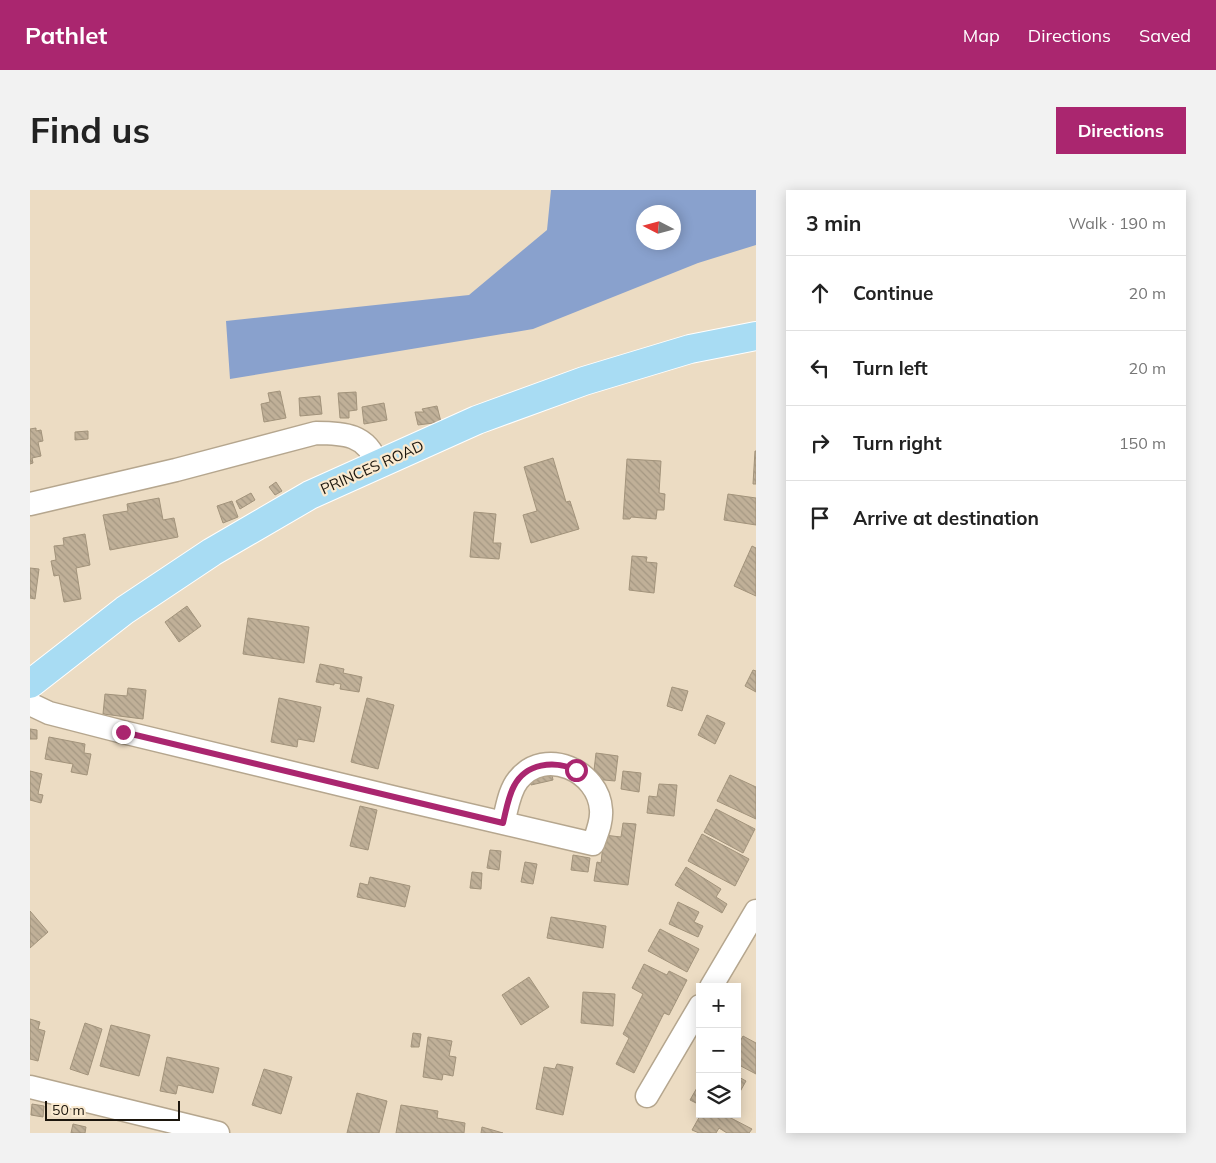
<!DOCTYPE html>
<html lang="en">
<head>
<meta charset="utf-8">
<style>
	:root { --surface:#fff; --page:#f2f2f2; --text:#222; --muted:#767676; --line:#e0e0e0; --accent:#aa266f }
	body { margin:0; font-family:Mulish,sans-serif; background:var(--page); color:var(--text) }
	.controls { position:absolute; right:15px; bottom:15px; display:grid; overflow:hidden; border-radius:0px; box-shadow:0 2px 12px #0003 }
	.controls button { width:45px; height:45px; display:grid; place-items:center; padding:0; border:0; border-bottom:1px solid var(--line); background:var(--surface); color:var(--text); font:25px sans-serif }
	.compass { position:absolute; left:606px; top:15px; width:45px; height:45px; border-radius:50%; background:var(--surface); box-shadow:0 2px 12px #0003; rotate:276deg }
	.scale { position:absolute; left:15px; bottom:12px; width:135px; box-sizing:border-box; padding-left:5px; border:2px solid #1c160d; border-top:0; font-size:14px; line-height:18px; white-space:nowrap; color:#1c160d; -webkit-text-stroke:4px #faead0; paint-order:stroke }
	.stop { position:absolute; width:15px; height:15px; margin:-11px; border:4px solid #aa266f; border-radius:50%; background:#fff }
	.stop.end { background:#aa266f; border-color:#fff; box-shadow:0 1px 5px #0008 }
	.list { margin:0; padding:0; list-style:none }
	h2 { display:flex; justify-content:space-between; align-items:center; height:65px; margin:0; padding:0 20px; font-size:21px }
	h2 small { font-size:16px; font-weight:400; color:var(--muted) }
	.list li { display:grid; grid-template-columns:32px 1fr auto; gap:15px; align-items:center; box-sizing:border-box; height:75px; padding:0 20px; border-top:1px solid var(--line) }
	.list b { display:block; font-size:19px; white-space:nowrap }
	.list em { font-size:16px; font-style:normal; color:var(--muted) }
	.icon { flex:none; width:28px; height:28px; fill:none; stroke:currentColor; stroke-width:2; stroke-linecap:round; stroke-linejoin:round }
	.map { position:relative; flex:none; width:726px; height:943px; overflow:hidden; border-radius:0px }
	header { display:flex; align-items:center; gap:30px; box-sizing:border-box; height:70px; padding:0 25px; background:var(--accent); color:#fff }
	header strong { font-size:24px }
	nav { display:flex; gap:28px; margin-inline-start:auto; font-size:18px }
	.intro { display:flex; align-items:center; justify-content:space-between; box-sizing:border-box; height:120px; padding:0 30px }
	h1 { margin:0; font-size:35px }
	.button { padding:12px 22px; border-radius:0px; background:var(--accent); color:#fff; font-size:18px; font-weight:700 }
	main { display:flex; gap:30px; padding:0 30px }
	aside { flex:1; background:var(--surface); border-radius:0px; box-shadow:0 2px 12px #0003 }
	.map>svg:first-child { display:block }
</style>
</head>
<body>
<header>
<strong>Pathlet</strong>
<nav><a>Map</a><a>Directions</a><a>Saved</a></nav>
</header>
<div class="intro"><h1>Find us</h1><a class="button">Directions</a></div>
<main>
<div class="map">
<svg width="726" height="943" viewBox="0 0 726 943">
	<defs>
		<pattern id="building-back-hatch" width="6" height="6" patternUnits="userSpaceOnUse" patternTransform="scale(1.25)"><rect width="6" height="6" fill="#c0b098"/><path d="M-1 5l2 2M0 0l6 6M5-1l2 2" fill="none" stroke="#a49782"/></pattern>
	</defs>
	<rect width="100%" height="100%" fill="#ecdcc3"/>
	<path fill="#89a1cd" fill-rule="evenodd" d="M521,0H726V55L668,73L503,139L200,189L196,131L439,105L517,40ZM614,22H644V52H614Z"/>
	<g fill="url(#building-back-hatch)" stroke="#a2937b">
		<path d="M250,201L256,228L234,232L231,214L240,212L238,203Z"/>
		<path d="M326,202L327,220L319,221V228H310L308,203Z"/>
		<path d="M290,206L292,224L270,226L269,208Z"/>
		<path d="M354,213L357,230L334,234L332,217Z"/>
		<path d="M407,216L411,232L388,235L385,222H394L392,219Z"/>
		<path d="M6,238V241L11,240L13,251L8,252L11,266L2,268L3,273L0,274V239Z"/>
		<path d="M58,241V249L45,250V242Z"/>
		<path d="M725,261H726V294H723Z"/>
		<path d="M523,268L536,312L540,311L549,339L501,353L493,325L507,321L494,277Z"/>
		<path d="M597,269L631,271L629,303L635,304L634,320H627L626,329L601,327L600,329H593Z"/>
		<path d="M246,292L252,301L245,305L239,297Z"/>
		<path d="M221,303L225,310L210,319L206,311Z"/>
		<path d="M698,304L726,308V335L694,330Z"/>
		<path d="M129,308L133,330L144,328L148,347L80,360L73,325L98,321L97,314Z"/>
		<path d="M202,311L208,327L193,333L187,316Z"/>
		<path d="M444,322L466,324L463,353H471L469,369L440,367Z"/>
		<path d="M55,344L60,375L46,378L51,409L34,412L29,385L24,386L21,371L26,370L24,356L34,355L33,348Z"/>
		<path d="M722,356L726,358V406L704,396Z"/>
		<path d="M602,366L617,367L616,372L627,373L624,403L599,400Z"/>
		<path d="M0,378L9,379L5,409L0,408Z"/>
		<path d="M157,416L171,436L149,452L135,432Z"/>
		<path d="M218,428L279,437L274,473L213,464Z"/>
		<path d="M290,474L314,479L313,483L332,487L329,502L310,499L311,494L304,493V495L286,492Z"/>
		<path d="M723,480L726,481V502L715,496Z"/>
		<path d="M642,497L658,501L652,521L637,516Z"/>
		<path d="M98,498L116,500L113,529L73,524L75,504L97,506Z"/>
		<path d="M249,508L291,517L284,552L268,549L267,557L241,552Z"/>
		<path d="M337,508L364,515L348,579L321,572Z"/>
		<path d="M677,525L695,533L685,554L668,545Z"/>
		<path d="M0,539L7,540V549H0Z"/>
		<path d="M19,547L55,554L54,563L61,564L57,585L41,582L43,574L15,569Z"/>
		<path d="M566,563L588,566L585,591L563,589Z"/>
		<path d="M521,579L523,590L501,595L498,584Z"/>
		<path d="M0,581L12,584L8,604L13,605L11,613L0,610Z"/>
		<path d="M593,581L611,583L609,602L591,599Z"/>
		<path d="M700,585L726,597V629L687,611Z"/>
		<path d="M629,594L647,595L644,626L617,623L619,606L627,607Z"/>
		<path d="M330,616L347,620L338,660L320,656Z"/>
		<path d="M686,619L725,639L713,663L674,642Z"/>
		<path d="M593,633L606,634L598,695L564,691L567,672L571,673L574,645L591,647Z"/>
		<path d="M672,644L719,669L705,696L658,671Z"/>
		<path d="M460,660L471,661L469,680L457,678Z"/>
		<path d="M543,665L560,668L558,682L541,680Z"/>
		<path d="M495,672L507,674L503,694L491,692Z"/>
		<path d="M656,677L691,699L686,707L697,714L692,723L645,695Z"/>
		<path d="M442,682L452,683L451,699L440,698Z"/>
		<path d="M340,687L380,696L375,717L327,707L330,693L338,695Z"/>
		<path d="M648,712L669,722L664,732L673,736L668,747L639,734Z"/>
		<path d="M0,721L18,742L0,758Z"/>
		<path d="M521,727L576,736L573,758L517,748Z"/>
		<path d="M630,739L669,759L657,782L618,761Z"/>
		<path d="M614,774L637,785L639,781L657,790L639,825L634,823L604,883L586,874L599,848L593,844L613,804L602,798Z"/>
		<path d="M499,787L519,817L491,835L472,805Z"/>
		<path d="M553,802L585,804L583,836L551,833Z"/>
		<path d="M0,829L10,832L8,839L15,841L8,871L0,869Z"/>
		<path d="M55,833L72,839L58,885L40,879Z"/>
		<path d="M81,835L120,845L109,886L70,876Z"/>
		<path d="M383,843L391,844L389,857H381Z"/>
		<path d="M713,846L726,853V884L707,874V857Z"/>
		<path d="M398,847L422,851L419,866L426,867L423,886L413,884L412,890L393,887Z"/>
		<path d="M137,867L189,878L183,903L148,895L146,904L130,901Z"/>
		<path d="M527,874L543,877L533,925L506,919L514,877L525,879Z"/>
		<path d="M234,879L262,887L251,924L222,915Z"/>
		<path d="M707,886L716,891L707,907Z"/>
		<path d="M668,896L670,897V915L660,910Z"/>
		<path d="M327,903L357,911L349,943H317Z"/>
		<path d="M2,914L14,916L13,927L1,925Z"/>
		<path d="M371,915L408,921L407,928L435,933L434,943H366Z"/>
		<path d="M671,924H698L697,926L722,939L719,943H697L689,938L686,943H669L662,940Z"/>
		<path d="M43,934L56,937L55,943H41Z"/>
		<path d="M452,937L473,943H451Z"/>
	</g>
	<g fill="none" stroke-linecap="round" stroke-linejoin="round">
		<defs>
			<g id="minor">
				<path d="M0,314L146,280L286,243C313,243 338,244 347,275"/>
				<path d="M0,514L19,523L93,542L366,608L563,654C567,643 572,632 571,620C569,581 515,556 488,590C479,601 477,619 473,633"/>
				<path d="M681,797L726,721"/>
				<path d="M0,897L188,943"/>
				<path d="M617,906L670,816"/>
			</g>
			<path id="major" d="M0,494L95,420L182,362L280,305L447,230L554,191L660,159L726,146"/>
		</defs>
		<use href="#minor" stroke="#b5a68e" stroke-width="25"/>
		<use href="#major" stroke="#fff" stroke-width="30"/>
		<use href="#minor" stroke="#fff" stroke-width="22"/>
		<use href="#major" stroke="#a8dcf3" stroke-width="28"/>
	</g>
	<g fill="none" stroke-linecap="round" stroke-linejoin="round">
		<path stroke="#aa266f" stroke-width="6" d="M93,542L473,633C476,621 478,607 484,596C496,573 524,570 546,580"/>
	</g>
	<g text-anchor="middle" dominant-baseline="central" stroke-width="4.5" stroke-linejoin="round" paint-order="stroke">
		<g font-size="15" fill="#1c160d" stroke="#faead0">
			<text transform="translate(342 277) rotate(-24)">PRINCES ROAD</text>
		</g>
	</g>
</svg>
<div class="controls">
<button>+</button>
<button>−</button>
<button><svg class="icon" aria-label="layers" viewBox="0 0 24 24"><path d="M12 4l9 5-9 5-9-5zM3 14l9 5 9-5"/></svg></button>
</div>
<svg class="compass" viewBox="-18 -18 36 36"><path d="M0-13l5 13h-10z" fill="#e53935"/><path d="M0 13l5-13h-10z" fill="#767676"/></svg>
<div class="scale">50 m</div>
<div class="stop" style="left:546px;top:580px"></div>
<div class="stop end" style="left:93px;top:542px"></div>
</div>
<aside>
<h2>3 min<small>Walk · 190 m</small></h2>
<ul class="list">
<li><svg class="icon" aria-label="ahead" viewBox="0 0 24 24"><path d="M12 20V5M6 11l6-6 6 6"/></svg><div><b>Continue</b></div><em>20 m</em></li>
<li><svg class="icon" aria-label="left" viewBox="0 0 24 24"><path d="M17 20v-9H6M10 6l-5 5 5 5"/></svg><div><b>Turn left</b></div><em>20 m</em></li>
<li><svg class="icon" aria-label="right" viewBox="0 0 24 24"><path d="M7 20v-9h11M14 6l5 5-5 5"/></svg><div><b>Turn right</b></div><em>150 m</em></li>
<li><svg class="icon" aria-label="arrive" viewBox="0 0 24 24"><path d="M6 21V4h12l-3 4 3 4H6"/></svg><div><b>Arrive at destination</b></div></li>
</ul>
</aside>
</main>
</body>
</html>
